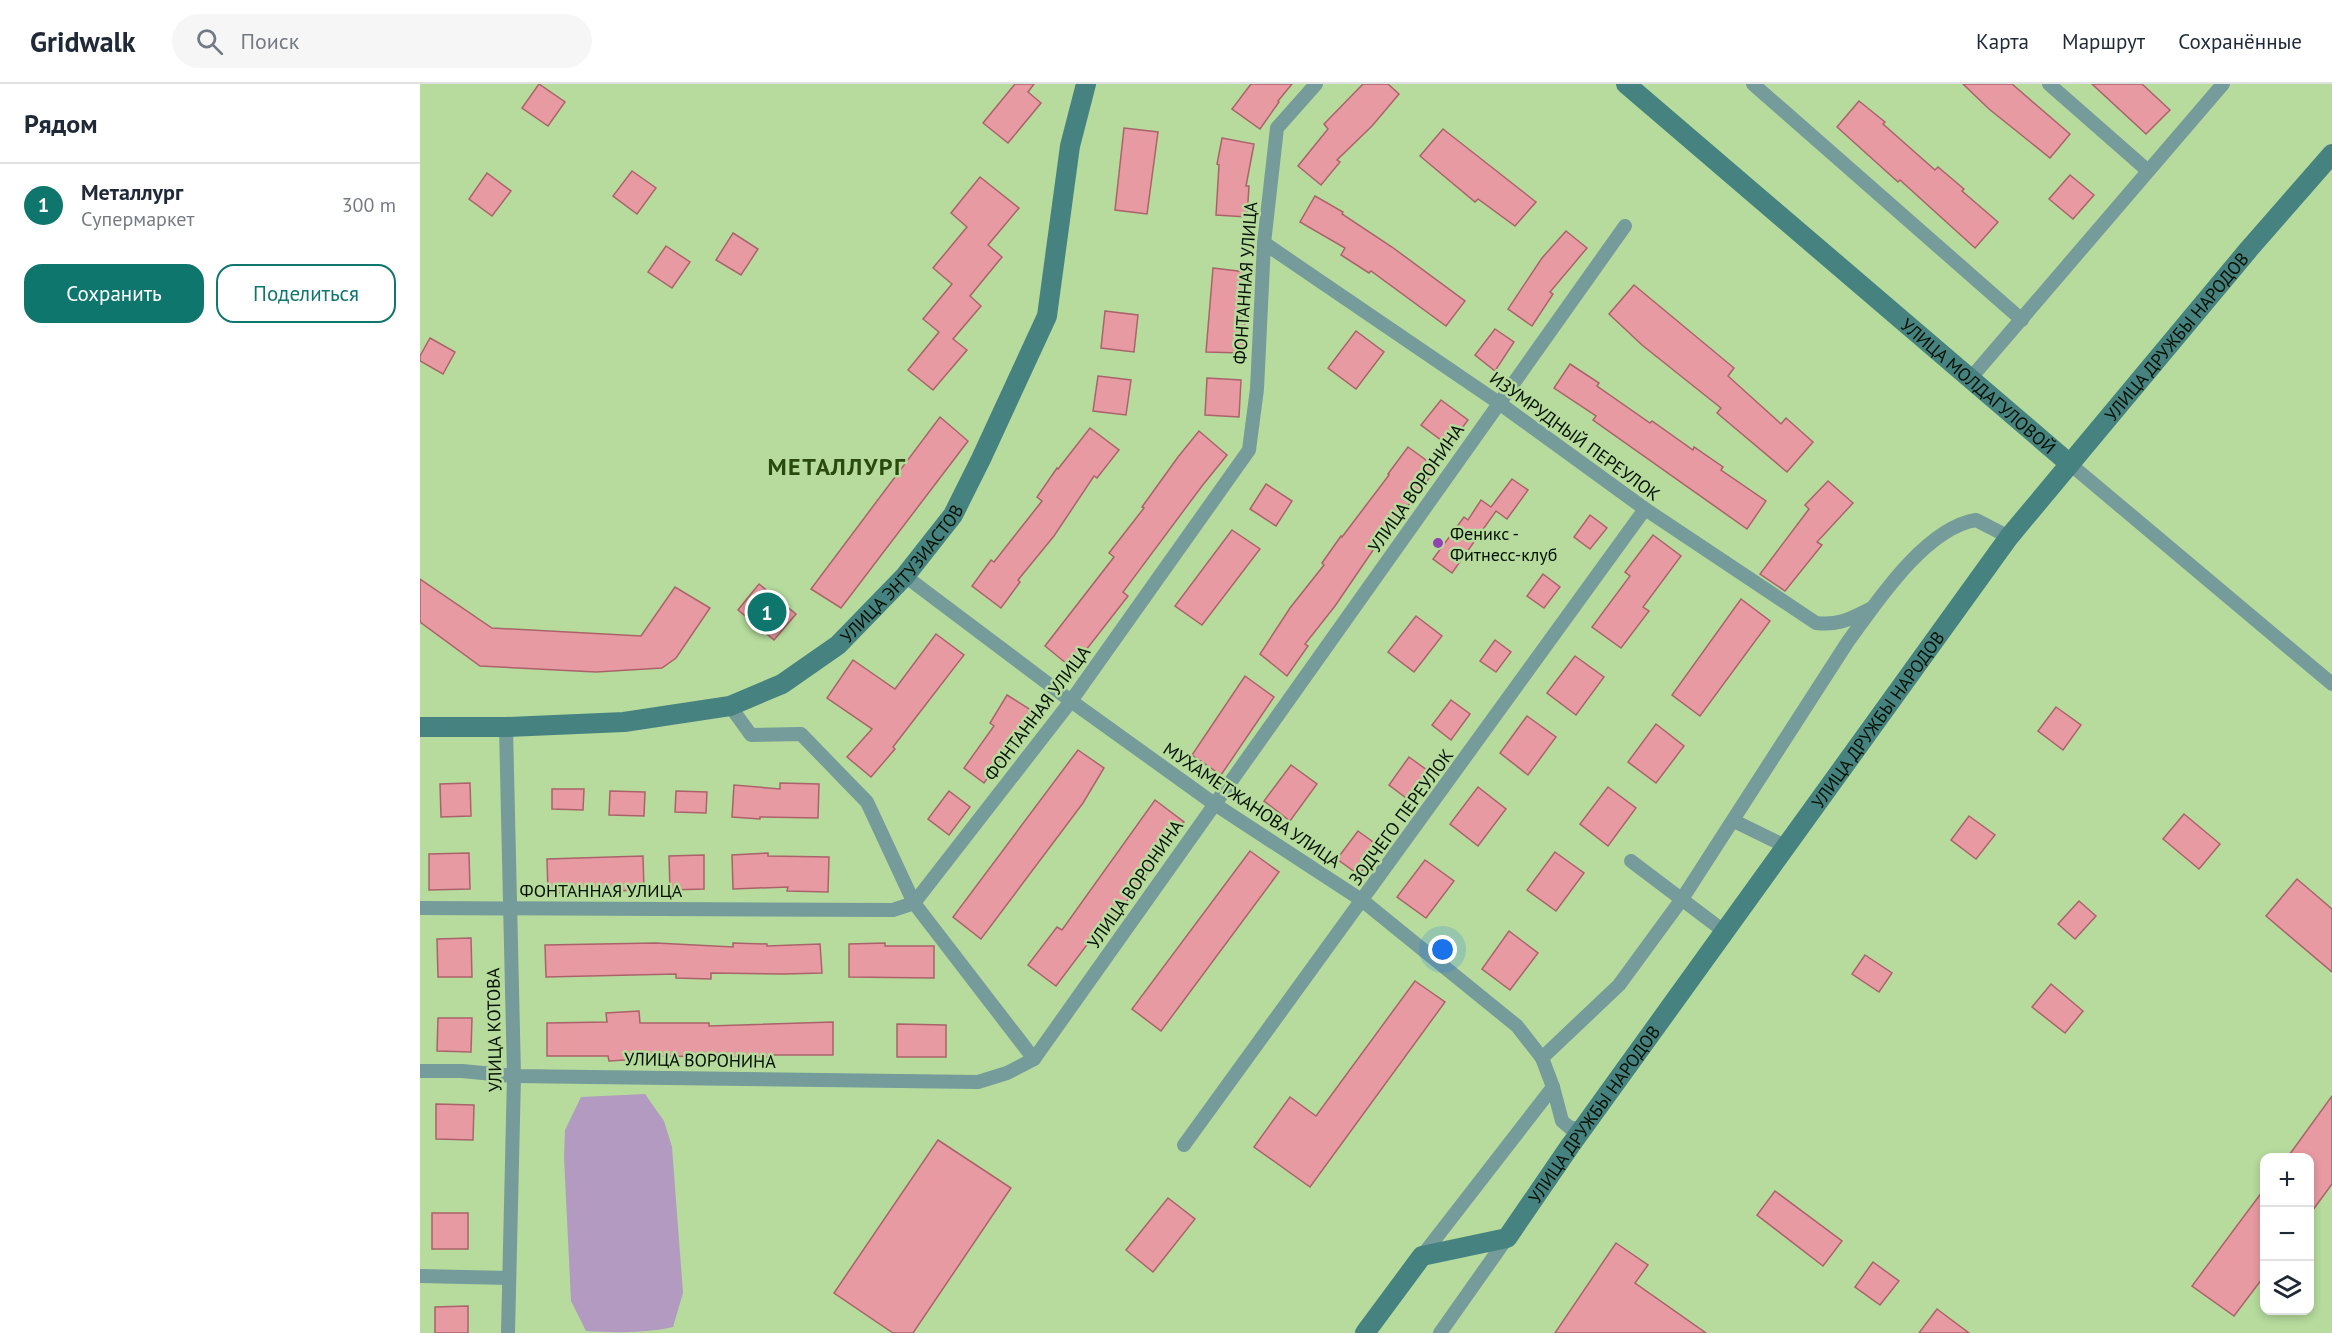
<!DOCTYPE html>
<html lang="ru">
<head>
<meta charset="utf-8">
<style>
	:root { --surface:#fff; --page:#f6f6f7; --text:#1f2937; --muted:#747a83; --line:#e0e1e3; --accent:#0f766e }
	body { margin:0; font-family:"PT Sans",sans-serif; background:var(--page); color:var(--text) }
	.controls { position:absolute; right:18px; bottom:18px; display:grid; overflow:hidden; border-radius:12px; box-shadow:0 3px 9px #0003 }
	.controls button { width:54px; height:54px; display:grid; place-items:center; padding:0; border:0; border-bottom:2px solid var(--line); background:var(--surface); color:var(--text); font:30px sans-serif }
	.you { position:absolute; left:1023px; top:866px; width:21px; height:21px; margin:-15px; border:4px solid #fff; border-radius:50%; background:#1a73e8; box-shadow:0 0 0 9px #1a73e833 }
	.badge { display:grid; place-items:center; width:39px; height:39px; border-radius:50%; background:var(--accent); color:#fff; font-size:20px; font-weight:700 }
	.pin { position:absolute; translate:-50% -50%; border:3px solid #fff; box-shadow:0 2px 6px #0006 }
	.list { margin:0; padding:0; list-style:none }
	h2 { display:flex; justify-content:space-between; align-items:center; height:78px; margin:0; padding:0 24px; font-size:26px }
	h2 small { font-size:20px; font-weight:400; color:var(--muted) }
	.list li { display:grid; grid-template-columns:39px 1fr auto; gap:18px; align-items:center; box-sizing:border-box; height:84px; padding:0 24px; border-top:2px solid var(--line) }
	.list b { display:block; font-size:22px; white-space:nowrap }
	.list p { margin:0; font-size:20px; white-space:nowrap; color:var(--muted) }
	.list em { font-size:20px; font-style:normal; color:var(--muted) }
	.actions { display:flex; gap:12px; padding:18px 24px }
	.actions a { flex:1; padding:14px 0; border:2px solid var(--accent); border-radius:18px; text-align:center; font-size:21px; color:var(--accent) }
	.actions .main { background:var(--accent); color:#fff }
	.icon { flex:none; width:33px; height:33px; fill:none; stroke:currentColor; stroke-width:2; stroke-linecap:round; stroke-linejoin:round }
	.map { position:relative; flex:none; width:1912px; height:1249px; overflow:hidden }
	header { display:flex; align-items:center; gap:36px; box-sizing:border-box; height:84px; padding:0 30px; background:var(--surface); border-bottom:2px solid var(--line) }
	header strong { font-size:28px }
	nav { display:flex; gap:33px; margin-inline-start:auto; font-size:21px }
	.search { width:420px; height:54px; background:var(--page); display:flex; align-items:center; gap:15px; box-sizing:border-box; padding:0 21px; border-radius:33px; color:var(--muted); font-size:22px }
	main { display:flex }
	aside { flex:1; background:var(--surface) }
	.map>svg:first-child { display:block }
</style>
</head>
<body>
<header>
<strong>Gridwalk</strong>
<div class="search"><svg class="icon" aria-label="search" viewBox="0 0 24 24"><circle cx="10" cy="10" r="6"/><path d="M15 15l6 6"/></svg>Поиск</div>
<nav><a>Карта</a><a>Маршрут</a><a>Сохранённые</a></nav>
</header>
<main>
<aside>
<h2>Рядом<small></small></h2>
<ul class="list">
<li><span class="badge">1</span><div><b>Металлург</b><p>Супермаркет</p></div><em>300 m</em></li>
</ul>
<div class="actions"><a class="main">Сохранить</a><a>Поделиться</a></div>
</aside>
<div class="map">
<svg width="1912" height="1249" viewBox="0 0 1912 1249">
	<rect width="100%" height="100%" fill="#b6db9d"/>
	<path fill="#b39ac1" d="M225,1010L244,1037L252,1063L263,1209L253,1243C227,1249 193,1249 166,1247L151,1217L144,1073L145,1046L161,1013Z"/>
	<g fill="#e79aa1" stroke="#aa636a" stroke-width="1.5">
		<path d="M119,0L145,18L128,42L102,24Z"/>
		<path d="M595,0H614L608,8L621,19L588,59L563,39Z"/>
		<path d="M831,0H872L858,17L859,18L840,45L812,25Z"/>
		<path d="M943,0H968L979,10L952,42L917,76L920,78L901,101L878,82L908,45L904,40Z"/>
		<path d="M1543,0H1592L1650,50L1630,74L1569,25Z"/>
		<path d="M1672,0H1722L1750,26L1726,50Z"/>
		<path d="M1439,17L1465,38L1463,40L1515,86L1518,83L1544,105L1542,107L1578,138L1555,164L1480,96L1478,98L1417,43Z"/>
		<path d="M704,44L738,48L727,130L695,126Z"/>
		<path d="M1023,45L1116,118L1095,142L1058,115L1055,118L1000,72Z"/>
		<path d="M802,54L834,60L826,102H829L827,133L796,131L799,81L797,80Z"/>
		<path d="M212,87L236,104L217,130L193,112Z"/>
		<path d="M67,89L91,107L72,132L49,115Z"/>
		<path d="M1650,91L1674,111L1653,135L1629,115Z"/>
		<path d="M560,93L599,124L568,161L582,173L550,212L561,222L533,255L547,266L513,306L488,286L519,248L503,235L532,200L513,184L547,143L531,129Z"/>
		<path d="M895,112L923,128L922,130L972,163L1045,217L1026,242L951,187L949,189L921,171L925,164L880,138Z"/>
		<path d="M1146,147L1167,164L1130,208L1133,210L1112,242L1088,225L1122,174Z"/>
		<path d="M313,149L338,165L321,191L296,176Z"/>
		<path d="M246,162L270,178L252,204L228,188Z"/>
		<path d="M793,184L826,188L821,235H825L823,269L786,268Z"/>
		<path d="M1214,201L1314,284L1308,292L1361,340L1366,334L1393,358L1367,388L1297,329L1301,324L1222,261L1189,230Z"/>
		<path d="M685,227L718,231L714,268L681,264Z"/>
		<path d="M1075,245L1094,258L1075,287L1055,271Z"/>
		<path d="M936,247L964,268L936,305L908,284Z"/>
		<path d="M10,254L35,268L23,290L0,277V272Z"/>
		<path d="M1150,280L1179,299L1177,302L1230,339L1232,337L1273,366L1274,363L1303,383L1301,386L1346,417L1327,445L1173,336L1176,332L1134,304Z"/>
		<path d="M678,292L711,296L706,331L673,327Z"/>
		<path d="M787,294L821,296L819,333L785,331Z"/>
		<path d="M1021,316L1048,336L1029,362L1001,341Z"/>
		<path d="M520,333L548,357L421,524L391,505Z"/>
		<path d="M670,344L699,366L677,394L674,392L634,452L598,496L600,498L581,524L552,502L571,476L574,478L622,417L617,413L637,384L638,385Z"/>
		<path d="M779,347L807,371L782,402L703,508L708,512L652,584L625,562L694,473L689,469L724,424L722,423L758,373Z"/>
		<path d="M988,363L1017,384L961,457L960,456L915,522L885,560L888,562L867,592L840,570L870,524L904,481L902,479L921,452L922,453L969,391L968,390Z"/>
		<path d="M1092,395L1108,406L1087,435L1076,427L1032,489L1013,475L1044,433L1048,436L1061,416L1071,423Z"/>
		<path d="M1408,397L1433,419L1397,458L1402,461L1365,507L1340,490L1389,425L1385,421Z"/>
		<path d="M846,400L872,417L856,442L830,425Z"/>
		<path d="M1170,431L1187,444L1170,465L1154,453Z"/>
		<path d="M812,446L840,465L782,541L755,522Z"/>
		<path d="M1233,451L1261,472L1223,523L1229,527L1201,564L1172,543L1210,492L1205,488Z"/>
		<path d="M1123,490L1140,503L1124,524L1107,512Z"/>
		<path d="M0,495L72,544L221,552L255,503L290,524L256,574L242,584L176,588L60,582L0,538Z"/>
		<path d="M339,500L376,530L354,556L318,526Z"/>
		<path d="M1321,515L1350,537L1280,632L1252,611Z"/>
		<path d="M996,532L1022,552L994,588L968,568Z"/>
		<path d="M516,550L544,571L473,663L475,665L451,693L427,673L452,645L407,614L433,576L475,605Z"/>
		<path d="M1075,556L1091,568L1076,588L1060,577Z"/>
		<path d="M1155,572L1184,593L1156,631L1127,609Z"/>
		<path d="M825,592L854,613L801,691L772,671Z"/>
		<path d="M587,611L614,628L564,699L544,684L574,642L570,639Z"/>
		<path d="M1031,616L1050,630L1031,656L1012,641Z"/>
		<path d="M1636,623L1661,641L1643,666L1618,647Z"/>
		<path d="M1107,632L1136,653L1108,691L1080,669Z"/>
		<path d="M1236,640L1264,662L1236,699L1208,678Z"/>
		<path d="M658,666L684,684L663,719L561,855L533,833Z"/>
		<path d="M989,673L1011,689L990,717L969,701Z"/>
		<path d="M871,681L897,700L870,737L844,717Z"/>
		<path d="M50,699L51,732L21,733L20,700Z"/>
		<path d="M360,699L399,700L398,734L340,733V735L312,733L314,701L360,705Z"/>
		<path d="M1058,703L1086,725L1058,762L1030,740Z"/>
		<path d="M1188,703L1216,724L1188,762L1160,740Z"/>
		<path d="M132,705H164L163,726L132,725Z"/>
		<path d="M190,707L225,708L224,732L189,731Z"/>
		<path d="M256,707L287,708L286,729L255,728Z"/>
		<path d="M529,707L550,723L529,751L508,735Z"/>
		<path d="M735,716L764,738L737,771L739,773L677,858L672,854L636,902L608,881L637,843L642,846Z"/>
		<path d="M1764,730L1800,760L1779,785L1743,755Z"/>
		<path d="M1549,732L1575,751L1556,775L1531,756Z"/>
		<path d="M938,747L960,763L939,791L917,775Z"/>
		<path d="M830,767L859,788L741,947L712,925Z"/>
		<path d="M1135,768L1164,789L1136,827L1107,806Z"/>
		<path d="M49,769L50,805L9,806V770Z"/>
		<path d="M348,769V772L409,773L408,808L367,807L368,803L313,805L312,771Z"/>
		<path d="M284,771V805L250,806L249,772Z"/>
		<path d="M223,772L224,806L128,809L127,775Z"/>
		<path d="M1005,776L1034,797L1006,834L977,813Z"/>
		<path d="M1877,795L1912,825V888L1846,832Z"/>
		<path d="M1659,817L1676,832L1655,855L1638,840Z"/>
		<path d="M1089,847L1118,869L1090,906L1062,885Z"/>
		<path d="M51,854L52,893H18L17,855Z"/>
		<path d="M236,859L313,863V859L347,860V862L400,860L402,889L364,890L291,889V895L256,894V890L126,893L125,861Z"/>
		<path d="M465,859V862H514V894L429,893V860Z"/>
		<path d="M1445,871L1472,889L1459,908L1432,890Z"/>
		<path d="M995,897L1025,918L890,1103L834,1063L870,1013L896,1032Z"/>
		<path d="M1631,900L1663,927L1645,949L1612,923Z"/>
		<path d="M219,927L220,939H289V942L413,938V971H353V973L222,972V975L189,977L188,972H127V939L187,938L186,929Z"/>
		<path d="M18,934H52L51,968L17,967Z"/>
		<path d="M477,940L526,941V973H477Z"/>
		<path d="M1912,1012V1100L1890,1130V1074H1867Z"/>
		<path d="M16,1020L54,1021L53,1056L16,1055Z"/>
		<path d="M518,1056L591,1104L493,1249H473L414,1209Z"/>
		<path d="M1845,1104V1191L1814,1232L1772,1202Z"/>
		<path d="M1355,1107L1422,1157L1403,1182L1337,1131Z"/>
		<path d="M748,1114L775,1135L733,1188L706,1166Z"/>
		<rect x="12" y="1129" width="36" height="36"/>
		<path d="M1196,1159L1228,1181L1215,1199L1286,1249H1135Z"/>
		<path d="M1453,1178L1479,1197L1460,1221L1435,1203Z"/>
		<path d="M48,1222V1249H15V1223Z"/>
		<path d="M1517,1225L1549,1249H1499Z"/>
	</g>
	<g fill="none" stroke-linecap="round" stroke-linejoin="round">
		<g stroke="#759b9a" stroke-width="14">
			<path d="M1333,0L1602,236"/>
			<path d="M1629,0L1727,86"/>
			<path d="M844,159L1079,319L1225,425L1396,539C1420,542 1431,534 1452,524"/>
			<path d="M1550,295L1803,0"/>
			<path d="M1650,380L1912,600"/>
			<path d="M485,492L651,617L793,719L943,817L1097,942L1122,974L1133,1003L1142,1037L1149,1043L1161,1046"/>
			<path d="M310,622L331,651L381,650L447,718L494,819L614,975"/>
			<path d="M86,643L94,992L88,1249"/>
			<path d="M1314,737L1367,763"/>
			<path d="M1211,777L1305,848"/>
			<path d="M0,824L473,826L494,819L651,617L829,366L837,305L844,159L857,44L896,0"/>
			<path d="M1122,974L1199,901L1262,815L1427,559C1456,519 1505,444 1556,436L1589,453"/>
			<path d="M0,987H42L94,992L558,998L587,989L614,975L1205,142"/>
			<path d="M764,1061L1225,425"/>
			<path d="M1002,1172L1133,1003"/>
			<path d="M0,1192L89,1194"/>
			<path d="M1020,1249L1087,1154"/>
		</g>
		<g stroke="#468280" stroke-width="20">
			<path id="s1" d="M1206,0L1650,380"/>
			<path id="s2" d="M0,643H86L204,638L310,622L362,600L418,561L485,492L533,431L561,375L627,232L650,62L666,0"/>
			<path id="s3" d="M945,1249L1002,1172L1087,1154L1150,1062L1589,453L1829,165L1912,70"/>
		</g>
	</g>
	<circle fill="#9143b4" stroke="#b6db9d" stroke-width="2" cx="1018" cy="459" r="6"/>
	<g text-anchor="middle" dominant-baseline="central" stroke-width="5" stroke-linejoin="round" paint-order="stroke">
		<g font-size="18" fill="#041000" stroke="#b6db9d">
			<text transform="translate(825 199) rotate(-86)">ФОНТАННАЯ УЛИЦА</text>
			<text stroke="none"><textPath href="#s3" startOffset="1306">УЛИЦА ДРУЖБЫ НАРОДОВ</textPath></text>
			<text stroke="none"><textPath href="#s1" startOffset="464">УЛИЦА МОЛДАГУЛОВОЙ</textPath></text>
			<text transform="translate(1155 352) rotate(36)">ИЗУМРУДНЫЙ ПЕРЕУЛОК</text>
			<text transform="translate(996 404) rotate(-55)">УЛИЦА ВОРОНИНА</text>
			<text stroke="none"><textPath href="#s2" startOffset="532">УЛИЦА ЭНТУЗИАСТОВ</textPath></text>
			<text transform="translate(617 629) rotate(-53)">ФОНТАННАЯ УЛИЦА</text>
			<text stroke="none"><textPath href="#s3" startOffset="820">УЛИЦА ДРУЖБЫ НАРОДОВ</textPath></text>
			<text transform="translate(832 721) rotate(34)">МУХАМЕТЖАНОВА УЛИЦА</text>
			<text transform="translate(981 733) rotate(-54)">ЗОДЧЕГО ПЕРЕУЛОК</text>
			<text transform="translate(715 800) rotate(-55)">УЛИЦА ВОРОНИНА</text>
			<text x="181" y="806">ФОНТАННАЯ УЛИЦА</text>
			<text transform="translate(74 946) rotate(-91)">УЛИЦА КОТОВА</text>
			<text transform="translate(280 976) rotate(1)">УЛИЦА ВОРОНИНА</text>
			<text stroke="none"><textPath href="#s3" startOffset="334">УЛИЦА ДРУЖБЫ НАРОДОВ</textPath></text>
		</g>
		<g font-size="18" fill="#041000" stroke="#b6db9d" text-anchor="start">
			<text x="1030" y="449">Феникс -<tspan x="1030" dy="21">Фитнесс-клуб</tspan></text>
		</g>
		<g font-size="24" font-weight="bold" letter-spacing="1.5" fill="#2a490e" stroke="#b6db9d">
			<text x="417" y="382">МЕТАЛЛУРГ</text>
		</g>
	</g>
</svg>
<div class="controls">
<button>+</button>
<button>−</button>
<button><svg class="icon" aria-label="layers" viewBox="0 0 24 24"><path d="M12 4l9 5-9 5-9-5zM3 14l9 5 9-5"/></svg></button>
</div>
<div class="you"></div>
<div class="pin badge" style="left:347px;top:528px">1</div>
</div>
</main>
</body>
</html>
